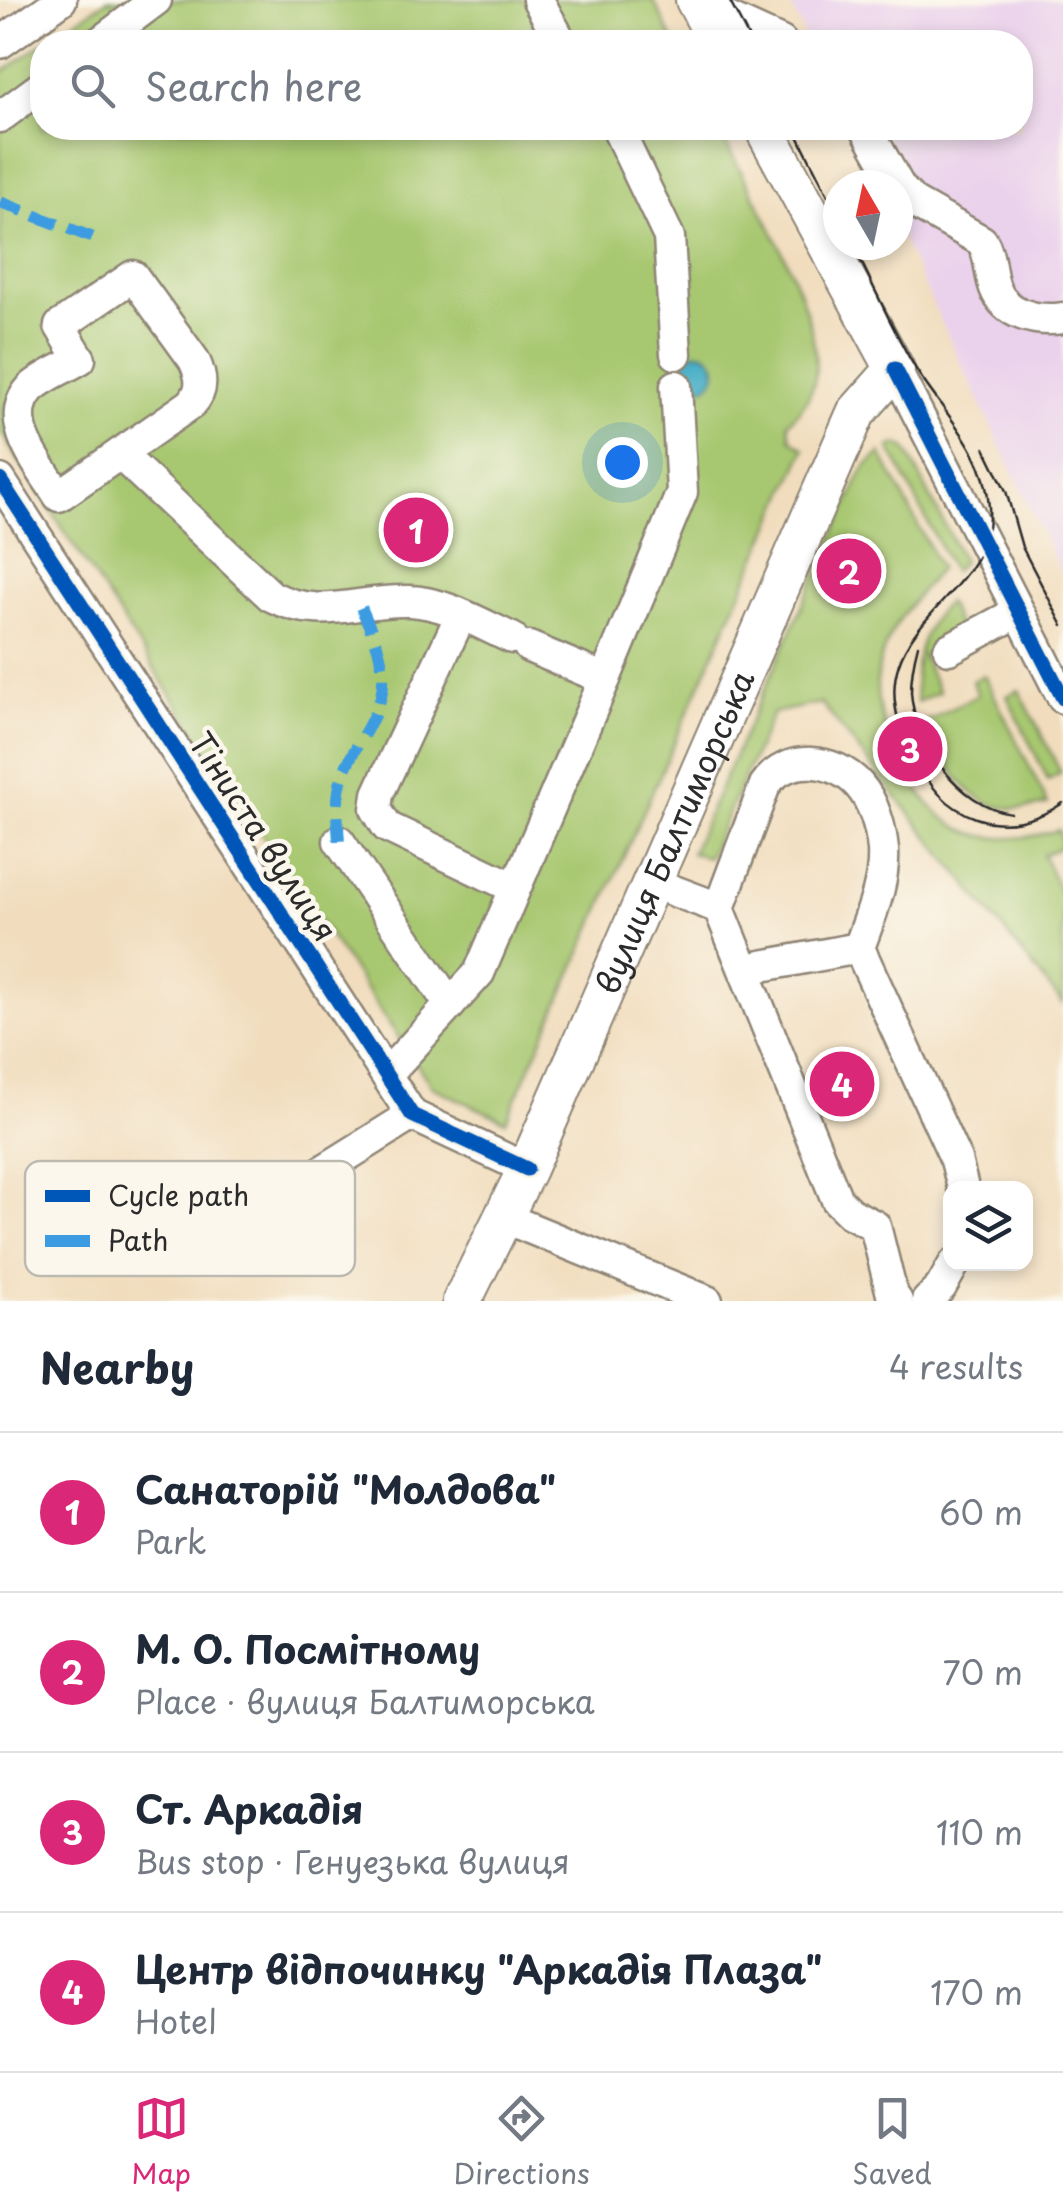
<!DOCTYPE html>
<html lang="en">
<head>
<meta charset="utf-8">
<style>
	:root { --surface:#fff; --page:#f6f6f7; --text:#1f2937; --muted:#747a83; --line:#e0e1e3; --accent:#db2777 }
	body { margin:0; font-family:"Playpen Sans",sans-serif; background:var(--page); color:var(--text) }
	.controls { position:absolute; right:30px; bottom:30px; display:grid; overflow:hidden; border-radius:20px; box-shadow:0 5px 15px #0003 }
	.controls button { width:90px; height:90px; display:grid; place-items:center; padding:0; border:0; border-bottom:2px solid var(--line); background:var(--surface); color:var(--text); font:50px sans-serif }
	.compass { position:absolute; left:823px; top:170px; width:90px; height:90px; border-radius:50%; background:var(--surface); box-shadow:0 5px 15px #0003; rotate:351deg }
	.you { position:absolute; left:622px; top:462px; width:35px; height:35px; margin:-25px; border:8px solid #fff; border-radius:50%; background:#1a73e8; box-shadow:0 0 0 15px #1a73e833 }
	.badge { display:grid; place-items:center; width:65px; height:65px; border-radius:50%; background:var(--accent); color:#fff; font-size:32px; font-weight:700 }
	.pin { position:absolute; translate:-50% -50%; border:5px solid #fff; box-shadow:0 2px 10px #0006 }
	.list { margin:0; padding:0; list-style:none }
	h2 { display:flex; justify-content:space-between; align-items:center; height:130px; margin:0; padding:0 40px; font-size:42px }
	h2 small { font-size:32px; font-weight:400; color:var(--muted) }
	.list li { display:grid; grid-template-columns:65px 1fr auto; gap:30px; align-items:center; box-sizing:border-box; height:160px; padding:0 40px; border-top:2px solid var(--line) }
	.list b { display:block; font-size:38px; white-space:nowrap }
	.list p { margin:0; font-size:32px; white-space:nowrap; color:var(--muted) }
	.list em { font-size:32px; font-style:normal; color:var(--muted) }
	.icon { flex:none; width:55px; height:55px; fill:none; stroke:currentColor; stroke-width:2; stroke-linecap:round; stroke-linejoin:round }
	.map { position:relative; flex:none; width:1063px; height:1301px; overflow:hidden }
	.search { position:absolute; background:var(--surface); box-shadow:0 5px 15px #0003; left:30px; right:30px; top:30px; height:110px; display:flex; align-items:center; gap:25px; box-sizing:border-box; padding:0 35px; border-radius:40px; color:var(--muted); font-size:38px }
	.sheet { height:770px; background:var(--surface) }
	nav { display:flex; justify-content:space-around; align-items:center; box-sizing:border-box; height:140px; border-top:2px solid var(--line); background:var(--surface); font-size:28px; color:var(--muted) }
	nav a { display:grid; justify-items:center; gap:5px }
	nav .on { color:var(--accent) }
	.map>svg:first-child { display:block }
</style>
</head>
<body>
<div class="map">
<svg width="1063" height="1301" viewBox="0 0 1063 1301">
	<rect width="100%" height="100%" fill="#fbf7ec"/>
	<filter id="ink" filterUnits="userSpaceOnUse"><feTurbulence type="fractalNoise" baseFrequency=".01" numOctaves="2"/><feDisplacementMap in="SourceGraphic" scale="20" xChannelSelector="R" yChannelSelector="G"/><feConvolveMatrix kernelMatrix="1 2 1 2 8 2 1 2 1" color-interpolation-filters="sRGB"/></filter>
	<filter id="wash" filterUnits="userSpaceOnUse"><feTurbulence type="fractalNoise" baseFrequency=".0048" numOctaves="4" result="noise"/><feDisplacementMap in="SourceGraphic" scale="40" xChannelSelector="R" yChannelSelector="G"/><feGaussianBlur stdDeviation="2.25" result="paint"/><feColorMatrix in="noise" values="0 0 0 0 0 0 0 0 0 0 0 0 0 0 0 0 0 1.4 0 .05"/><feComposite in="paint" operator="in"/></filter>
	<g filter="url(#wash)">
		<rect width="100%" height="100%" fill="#f1ddbd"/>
		<path fill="#ead1ec" d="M788,0H1063V577L898,231V185H876L849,128H1020V42H808Z"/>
		<g fill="#a7c770" stroke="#69794e" stroke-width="2.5">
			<path d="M107,0H653L674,42H45Z"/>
			<path d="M42,44V128H718C749,190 824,308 815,377C812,396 801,410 788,423L791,439L805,449L506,1121L432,1087L282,865L0,432V74Z"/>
			<path d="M897,444L906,449L963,561L953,572L890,448Z"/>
			<path d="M881,453L940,568C915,599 888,626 879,666C872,700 883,724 897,754C933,829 978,853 1059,830L1063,846L1043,855L1063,898V1004L821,703L773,713L709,857L691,853L859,479L866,466Z"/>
			<path d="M947,602L962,634L922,656L939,692L917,702C911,665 921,628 947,602Z"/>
			<path d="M984,675L1048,804C975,824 955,778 925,722L978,695L972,681Z"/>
			<path d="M1019,690L1061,773L1048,780L1007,696Z"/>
		</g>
		<circle fill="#47aec6" stroke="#396c78" stroke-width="2.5" cx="698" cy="370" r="18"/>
	</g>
	<g filter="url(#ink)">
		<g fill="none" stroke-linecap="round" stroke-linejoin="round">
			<defs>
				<g id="minor">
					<path d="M538,0L561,42"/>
					<path d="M699,0L697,4L781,42"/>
					<path d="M100,42L156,0"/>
					<path d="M0,43L61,0"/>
					<path d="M0,117L42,86"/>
					<path d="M617,128L669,237L676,354"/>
					<path d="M866,128L900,188L913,202L982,241C991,256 989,272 995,288C1005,315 1037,322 1063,318"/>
					<path d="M133,276L194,360C202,377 204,390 191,404L59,496C41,467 0,421 31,388C44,376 65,368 80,359L60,326Z"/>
					<path d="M895,369L1063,698"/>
					<path d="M120,454L271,596C322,622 357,599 409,601C445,602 480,624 512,638"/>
					<path d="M0,480L412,1115L527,1169"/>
					<path d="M461,615L378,794L376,809L387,827L515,888"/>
					<path d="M529,647L605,679"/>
					<path d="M949,649L1018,612"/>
					<path d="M339,841L450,1005"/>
					<path d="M653,883L719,908"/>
					<path d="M745,969L859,948"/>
					<path d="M387,1074L479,973L605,679L682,492L676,386"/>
					<path d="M268,1205L412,1115"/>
					<path d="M505,1218L707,1301"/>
					<path d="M897,1301L892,1294L875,1226L850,1213L837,1200L719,908L765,785C787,753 835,758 859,785C874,802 881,828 883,850C885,884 870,916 859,948L956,1160L963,1188"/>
					<path d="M927,1301L941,1287L954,1264"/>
				</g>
				<g id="major">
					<path d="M695,0L718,42"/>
					<path id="s1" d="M462,1301L527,1169L856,413L895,369L764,128"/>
				</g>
			</defs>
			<use href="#minor" stroke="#8e8474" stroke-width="35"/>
			<use href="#major" stroke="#8e8474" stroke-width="42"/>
			<use href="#minor" stroke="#fff" stroke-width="30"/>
			<use href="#major" stroke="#fff" stroke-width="38"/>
			<g stroke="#2b2b2b" stroke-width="2.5">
				<path d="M729,0L751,42"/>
				<path d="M794,128L838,215"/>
				<path d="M853,245C875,288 894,334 919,374C946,416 986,452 989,507C996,605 842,624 913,756C929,785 945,807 976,818C1006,829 1038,820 1063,803"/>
				<path d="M985,448L1006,491L1022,547L1063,626"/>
				<path d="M918,645C914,660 911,676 911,692C914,742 959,806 1011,813"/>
			</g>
			<g stroke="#3d9ce1" stroke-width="12" stroke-dasharray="25 12" stroke-linecap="butt">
				<path d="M0,202L96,239"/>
				<path d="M339,841C337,816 335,789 347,765C363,731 389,705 382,665C379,645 369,626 361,607"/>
			</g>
			<defs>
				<g id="cycleway">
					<path d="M895,369L1063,698"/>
					<path d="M0,480L412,1115L527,1169"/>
				</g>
			</defs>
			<use href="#cycleway" stroke="#fbf7ec" stroke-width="21"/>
			<use href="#cycleway" stroke="#0057b8" stroke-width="15"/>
		</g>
	</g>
	<g text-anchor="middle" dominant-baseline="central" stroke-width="9" stroke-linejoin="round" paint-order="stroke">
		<g font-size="32" fill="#2b2b2b" stroke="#fbf7ec">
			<text stroke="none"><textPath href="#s1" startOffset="515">вулиця Балтиморська</textPath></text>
			<text transform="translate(264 836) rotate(57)">Тіниста вулиця</text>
		</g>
	</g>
	<rect x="25" y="1161" width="330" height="115" rx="15" fill="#fbf7ec" stroke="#bdbab2" stroke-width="2.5"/>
	<rect x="45" y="1190" width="45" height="12" fill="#0057b8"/>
	<rect x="45" y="1235" width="45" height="12" fill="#3d9ce1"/>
	<g font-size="28" fill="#2b2b2b">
		<text x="108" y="1206">Cycle path</text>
		<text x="108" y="1251">Path</text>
	</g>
</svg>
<div class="controls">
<button><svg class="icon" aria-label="layers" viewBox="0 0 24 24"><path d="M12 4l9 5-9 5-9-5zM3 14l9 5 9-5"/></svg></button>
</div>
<svg class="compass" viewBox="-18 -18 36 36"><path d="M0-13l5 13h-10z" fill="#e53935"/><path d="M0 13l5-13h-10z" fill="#747a83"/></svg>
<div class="you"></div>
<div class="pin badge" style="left:416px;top:530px">1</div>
<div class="pin badge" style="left:849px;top:571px">2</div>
<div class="pin badge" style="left:910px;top:749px">3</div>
<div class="pin badge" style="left:842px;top:1084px">4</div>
<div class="search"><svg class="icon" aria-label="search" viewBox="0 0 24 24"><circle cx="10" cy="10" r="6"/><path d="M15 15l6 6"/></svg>Search here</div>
</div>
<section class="sheet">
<h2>Nearby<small>4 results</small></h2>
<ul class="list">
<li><span class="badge">1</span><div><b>Санаторій &quot;Молдова&quot;</b><p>Park</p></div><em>60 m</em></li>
<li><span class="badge">2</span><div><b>М. О. Посмітному</b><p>Place · вулиця Балтиморська</p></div><em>70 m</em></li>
<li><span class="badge">3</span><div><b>Ст. Аркадія</b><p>Bus stop · Генуезька вулиця</p></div><em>110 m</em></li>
<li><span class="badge">4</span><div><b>Центр відпочинку &quot;Аркадія Плаза&quot;</b><p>Hotel</p></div><em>170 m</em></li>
</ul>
</section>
<nav>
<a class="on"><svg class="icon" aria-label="map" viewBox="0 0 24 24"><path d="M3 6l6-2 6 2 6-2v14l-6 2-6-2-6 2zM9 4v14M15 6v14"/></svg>Map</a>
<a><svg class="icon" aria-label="directions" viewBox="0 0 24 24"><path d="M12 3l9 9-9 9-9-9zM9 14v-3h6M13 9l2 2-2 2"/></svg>Directions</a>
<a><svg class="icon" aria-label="saved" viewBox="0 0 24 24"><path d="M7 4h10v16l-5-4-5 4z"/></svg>Saved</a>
</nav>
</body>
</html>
